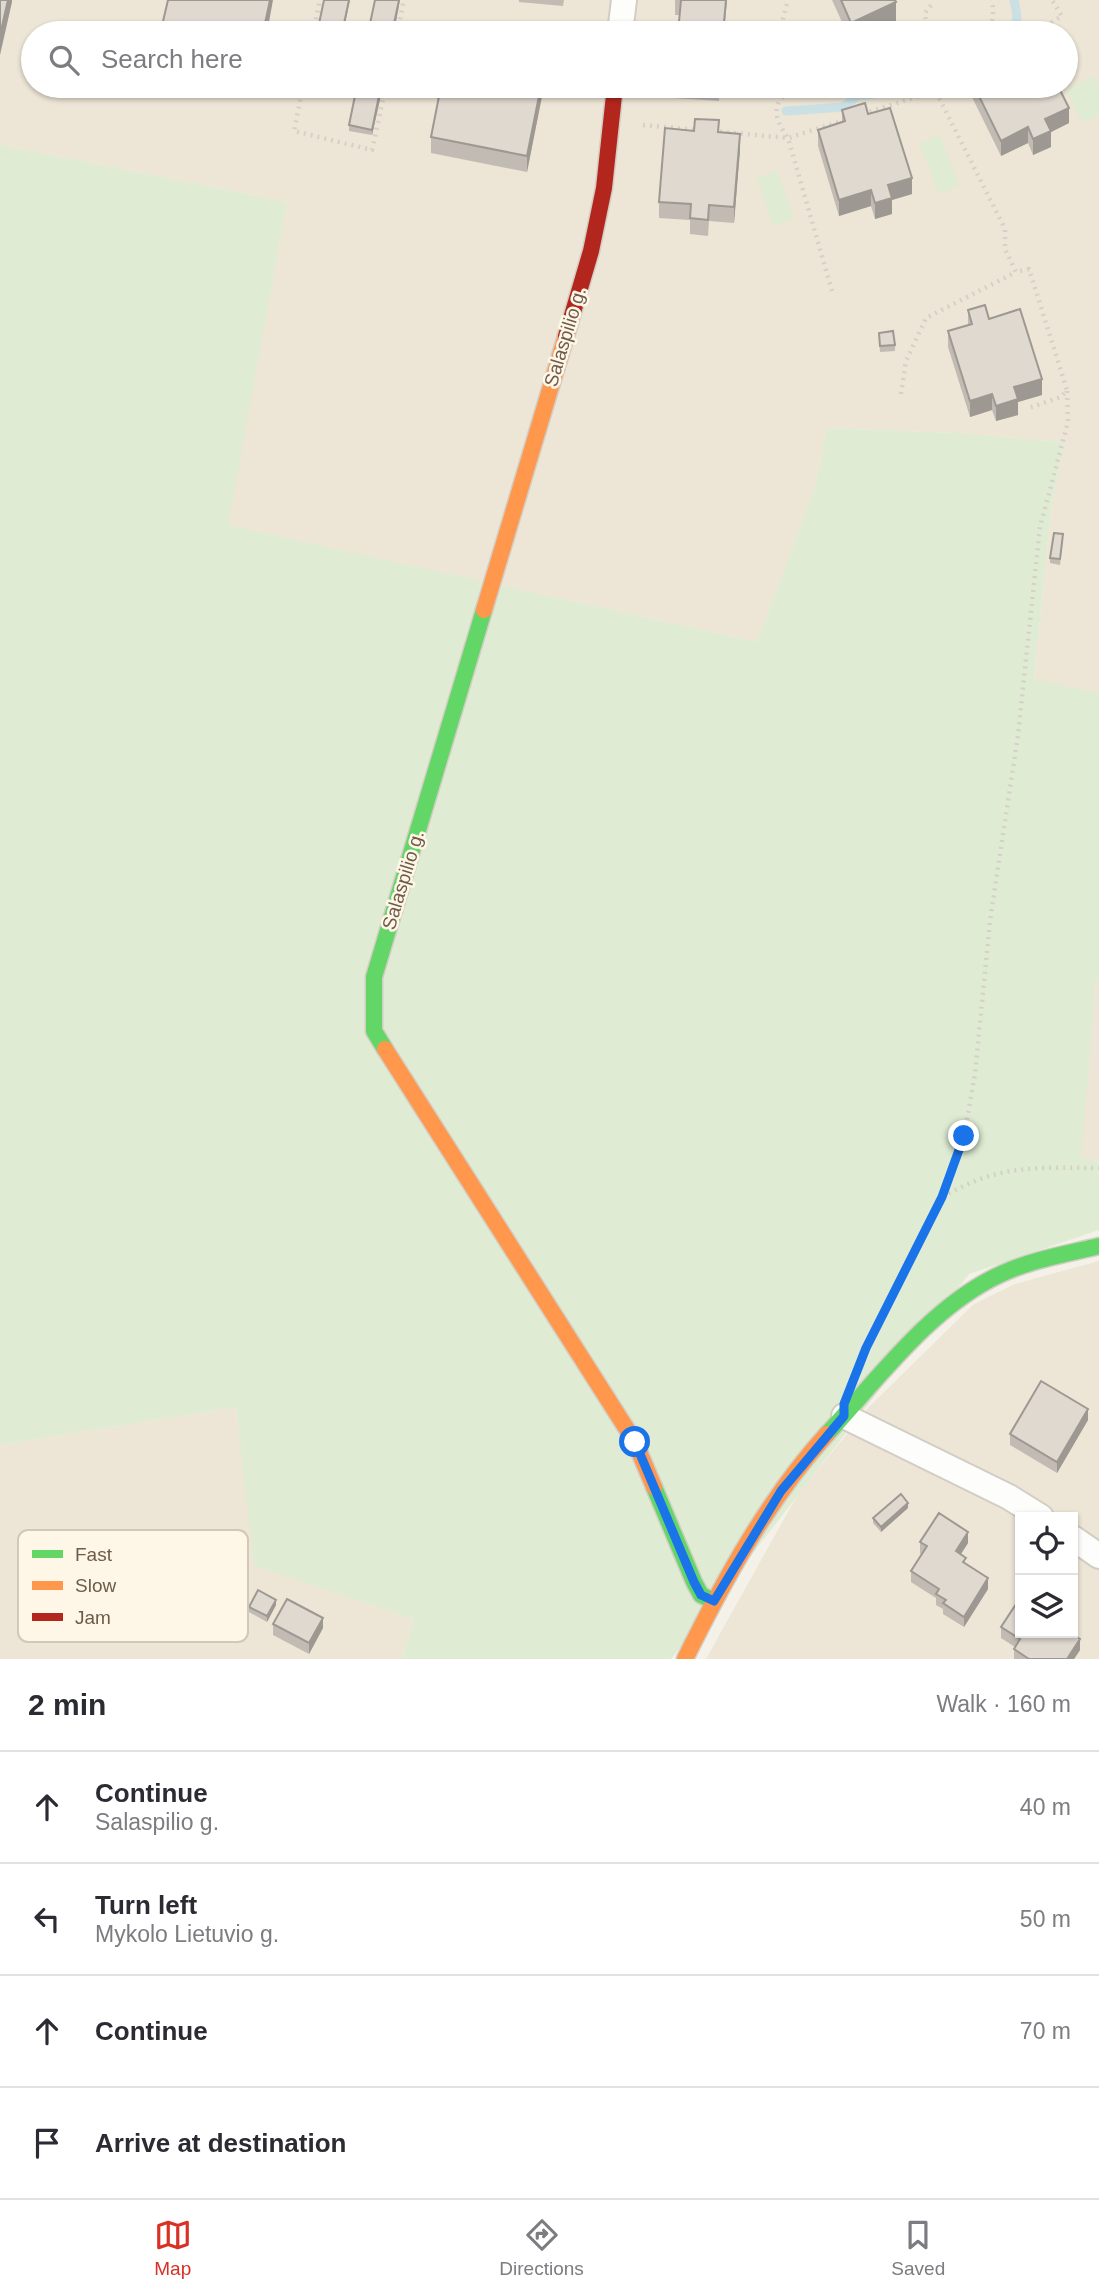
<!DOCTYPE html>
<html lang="en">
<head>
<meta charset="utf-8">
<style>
	:root { --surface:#fff; --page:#f7f7f7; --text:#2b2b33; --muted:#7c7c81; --line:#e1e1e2; --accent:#d93025 }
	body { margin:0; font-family:Helvetica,sans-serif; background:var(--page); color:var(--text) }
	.controls { position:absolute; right:21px; bottom:21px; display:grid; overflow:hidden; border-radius:0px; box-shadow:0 2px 5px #0004 }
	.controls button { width:63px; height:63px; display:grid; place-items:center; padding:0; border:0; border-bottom:2px solid var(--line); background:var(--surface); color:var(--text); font:35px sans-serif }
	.stop { position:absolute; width:21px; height:21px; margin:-16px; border:5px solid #1a73e8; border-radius:50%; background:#fff }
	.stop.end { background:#1a73e8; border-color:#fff; box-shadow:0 2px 7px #0008 }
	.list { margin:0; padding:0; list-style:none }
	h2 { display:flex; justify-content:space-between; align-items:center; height:91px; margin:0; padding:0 28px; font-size:30px }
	h2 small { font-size:23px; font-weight:400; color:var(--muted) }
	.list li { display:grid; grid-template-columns:46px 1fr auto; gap:21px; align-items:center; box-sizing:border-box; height:112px; padding:0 28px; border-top:2px solid var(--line) }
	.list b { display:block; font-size:26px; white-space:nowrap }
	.list p { margin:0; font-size:23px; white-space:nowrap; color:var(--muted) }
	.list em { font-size:23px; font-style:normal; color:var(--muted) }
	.icon { flex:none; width:38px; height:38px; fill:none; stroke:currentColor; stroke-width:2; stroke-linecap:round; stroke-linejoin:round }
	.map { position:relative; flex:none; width:1099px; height:1659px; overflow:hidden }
	.search { position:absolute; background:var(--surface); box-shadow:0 2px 5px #0004; left:21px; right:21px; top:21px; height:77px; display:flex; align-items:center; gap:18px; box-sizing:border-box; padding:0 24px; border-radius:38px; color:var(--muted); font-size:26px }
	.sheet { height:539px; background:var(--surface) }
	nav { display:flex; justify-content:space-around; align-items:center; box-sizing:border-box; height:98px; border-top:2px solid var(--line); background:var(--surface); font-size:19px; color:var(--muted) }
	nav a { display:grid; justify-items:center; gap:4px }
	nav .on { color:var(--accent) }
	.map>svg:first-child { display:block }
</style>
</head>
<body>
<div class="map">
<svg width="1099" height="1659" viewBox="0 0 1099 1659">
	<rect width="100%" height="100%" fill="#f4f1e8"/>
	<g fill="#ede5d5" fill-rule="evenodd">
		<path d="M0,0H1099V693L1034,680L1052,503L1064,442L958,433L827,428L815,487L757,642L227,525L287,202L0,145ZM33,33H1066V86H33Z"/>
		<path d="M1096,979H1099V1161L1080,1158Z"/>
		<path d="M1099,1261V1659H706L798,1494L869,1407L974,1304L1015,1284ZM1020,1517H1073V1633H1020Z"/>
		<path d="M236,1407L255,1565L414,1619L402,1659H0V1445Z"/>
	</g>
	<g fill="#dfecd3">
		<path d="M1094,76L1099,87V115L1082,123L1066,90Z"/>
		<path d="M940,135L959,186L939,194L919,143Z"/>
		<path d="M0,145L287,202L228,525L757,642L815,487L827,428L958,433L1064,442L1052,503L1034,679L1099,693V979H1096L1081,1158L1099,1161V1230L969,1274L671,1659H402L414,1619L254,1565L236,1407L0,1445Z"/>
		<path d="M777,171L794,218L773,226L757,178Z"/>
	</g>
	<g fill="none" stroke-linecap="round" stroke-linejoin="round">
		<g stroke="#cae0e4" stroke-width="9">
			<path d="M1006,33C1021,22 1017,16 1014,0"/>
			<path d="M786,111L844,107L858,95C872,95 877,95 887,86"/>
		</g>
		<defs>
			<g id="street">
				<path d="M620,33L624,0"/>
				<path d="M844,1416L1009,1497L1041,1517"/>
				<path d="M1073,1538L1099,1556"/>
			</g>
			<g id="fast">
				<path d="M385,1049L374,1031V977L484,610"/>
				<path d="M827,1434C878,1379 931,1306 1001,1274C1031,1260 1066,1254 1099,1246"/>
				<path d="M654,1487L694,1582L701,1595L714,1601"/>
			</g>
			<g id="slow">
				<path d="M484,610L566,336"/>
				<path d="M385,1049L635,1442L654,1487"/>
				<path d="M685,1659C724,1580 768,1499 827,1434"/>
			</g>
			<path id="jam" d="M566,336L591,251L604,188L615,86"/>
		</defs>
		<use href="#street" stroke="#d2cdc5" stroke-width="28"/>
		<use href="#fast" stroke="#d3cdc4" stroke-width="19"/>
		<use href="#slow" stroke="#d3cdc4" stroke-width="19"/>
		<use href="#jam" stroke="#d3cdc4" stroke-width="19"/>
		<g stroke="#d6d0ca" stroke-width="4.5" stroke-dasharray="2 5" stroke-linecap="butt">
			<path d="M313,33L320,0"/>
			<path d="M397,33L404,0"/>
			<path d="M779,33L787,4"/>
			<path d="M927,33L925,13L932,4"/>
			<path d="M985,33C994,23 994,13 992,0"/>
			<path d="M1033,33L1062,16L1052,0"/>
			<path d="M303,86L294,131L372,150L386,86"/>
			<path d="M933,86L1005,229V249L1016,272L1029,269L1067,390L1061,397L1026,409"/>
			<path d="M863,114L935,91L944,86"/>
			<path d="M643,125L697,130"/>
			<path d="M713,131L788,138L845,120"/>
			<path d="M832,291L788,138C774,118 769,101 795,89C826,96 827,100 857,86"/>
			<path d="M901,394L906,361L926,318L1016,272"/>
			<path d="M942,1196C956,1190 969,1183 983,1178C1021,1165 1060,1168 1099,1168"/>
			<path d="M872,1337L942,1197L964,1136L975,1074L990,921L1018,735L1040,527L1068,422L1067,390"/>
		</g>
		<use href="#street" stroke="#fdfdfc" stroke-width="24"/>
		<use href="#fast" stroke="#63d668" stroke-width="16"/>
		<use href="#slow" stroke="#ff974d" stroke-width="16"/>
		<use href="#jam" stroke="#b3261e" stroke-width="16"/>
	</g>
	<g fill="#c1bbb3">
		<path d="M519,0H564L563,6L519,2Z"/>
		<path d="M675,0H727L680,15H675Z"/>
		<path d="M832,0H895L896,23L873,33H847Z"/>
		<path d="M161,30L267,33H161Z"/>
		<path d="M306,86H332L330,94L306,89Z"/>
		<path d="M383,86L372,135L349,131V125Z"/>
		<path d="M544,86L527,172L431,153V137Z"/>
		<path d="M674,86H720L719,101L674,98Z"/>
		<path d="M968,86H1058L1069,123L1051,132V147L1033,155L1028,143L1001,156L968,89Z"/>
		<path d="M842,110L868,114L912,194L892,200V214L875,219L871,206L839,216L818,146V130L842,122Z"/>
		<path d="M719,132L740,150L734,223L709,221L708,236L690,234V220L659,218V202Z"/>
		<path d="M968,310L989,319L1042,395L1018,402V415L996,421L992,410L970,417L948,347V331L968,325Z"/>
		<path d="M879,338L895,345V351L880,352Z"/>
		<path d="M1063,540L1060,565L1050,563V558Z"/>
		<path d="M1088,1420L1057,1473L1010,1445V1434Z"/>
		<path d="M908,1508L881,1532L873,1523V1518Z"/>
		<path d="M920,1542L968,1543L960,1554L966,1564L988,1589L964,1627L943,1614V1609L936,1605V1598L911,1582V1571L921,1554L920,1553Z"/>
		<path d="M61,1587L129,1612L105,1628L93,1610L76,1621L61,1598Z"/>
		<path d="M276,1605L267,1622L249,1612V1607Z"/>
		<path d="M273,1624L323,1628L309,1654L273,1635Z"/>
		<path d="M1001,1627L1080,1650L1074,1659H1014V1649L1015,1647L1001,1638Z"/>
	</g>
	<g fill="#9d9892">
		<path d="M8,0H12V2L0,55V35Z"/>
		<path d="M270,0H273L267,33H263Z"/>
		<path d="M349,0H350L343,33H342Z"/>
		<path d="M399,0H400L394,33H392Z"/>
		<path d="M726,0H727L724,33H723Z"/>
		<path d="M896,2V23L873,33H851V23Z"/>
		<path d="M381,86H383L372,135V130Z"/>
		<path d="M541,86H544L527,172V156Z"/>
		<path d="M1069,108V123L1051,132V147L1033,155V139L1045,119Z"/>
		<path d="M1028,127V143L1001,156V141Z"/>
		<path d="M740,134V150L734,223V207Z"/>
		<path d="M912,178V194L892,200V214L875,219V203L888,185Z"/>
		<path d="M871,190V206L839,216V200Z"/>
		<path d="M1042,379V395L1018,402V415L996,421V406L1014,387Z"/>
		<path d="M992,394V410L970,417V401Z"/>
		<path d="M1088,1409V1420L1057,1473V1462Z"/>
		<path d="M908,1503V1508L881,1532V1527Z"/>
		<path d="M968,1532V1543L956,1562V1551Z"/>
		<path d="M988,1578V1589L964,1627V1617Z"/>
		<path d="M93,1599V1610L76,1621V1610Z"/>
		<path d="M276,1600V1605L267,1622V1616Z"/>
		<path d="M129,1602V1612L105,1628V1617Z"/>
		<path d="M323,1618V1628L309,1654V1643Z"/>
		<path d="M1080,1639V1650L1074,1659H1067Z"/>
	</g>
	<g fill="#e0d9d0" stroke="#9d9892" stroke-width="2">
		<path d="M0,0H8L0,35Z"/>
		<path d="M168,0H270L263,33H177L161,30Z"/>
		<path d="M324,0H349L342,33H317Z"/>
		<path d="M375,0H399L392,33H368Z"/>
		<path d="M681,0H726L723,33H678Z"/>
		<path d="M841,0H895L896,2L851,23Z"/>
		<path d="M357,86H381L372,130L349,125Z"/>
		<path d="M441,86H541L527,156L431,137Z"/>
		<path d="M974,86H1058L1069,108L1045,119L1051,131L1033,139L1028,127L1001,141Z"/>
		<path d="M865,103L868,114L890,108L912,178L888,185L892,198L875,203L871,190L839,200L818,130L845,121L842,110Z"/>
		<path d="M695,119L719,120L718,132L740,134L734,207L709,205L708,220L690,218L691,204L659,202L665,128L694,131Z"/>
		<path d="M985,305L989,319L1020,309L1042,379L1014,387L1018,399L996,406L992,394L970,401L948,331L972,324L968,310Z"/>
		<path d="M893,331L895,345L880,346L879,333Z"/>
		<path d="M1054,533L1063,534L1060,559L1050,558Z"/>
		<path d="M1041,1381L1088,1409L1057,1462L1010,1434Z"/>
		<path d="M901,1494L908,1503L881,1527L873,1518Z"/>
		<path d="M939,1513L968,1532L956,1551L966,1558L963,1562L988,1578L964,1617L943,1603L946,1600L936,1594L939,1589L911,1571L927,1546L920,1542Z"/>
		<path d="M258,1590L276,1600L267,1616L249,1607Z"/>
		<path d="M1020,1598V1633H1070L1080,1639L1067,1659H1029L1014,1649L1020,1639L1001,1627Z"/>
		<path d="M287,1599L323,1618L309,1643L273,1624Z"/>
	</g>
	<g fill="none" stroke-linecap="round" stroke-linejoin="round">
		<path stroke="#1a73e8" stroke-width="9" d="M635,1442L694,1582L701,1595L714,1601L781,1491L844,1416V1404L866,1348L942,1197L964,1136"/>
	</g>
	<g text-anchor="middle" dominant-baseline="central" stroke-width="5" stroke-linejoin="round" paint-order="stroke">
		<g font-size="19" fill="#705b4a" stroke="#fef7e7">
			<text transform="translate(565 337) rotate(-73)">Salaspilio g.</text>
			<text transform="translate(403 880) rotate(-73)">Salaspilio g.</text>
		</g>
	</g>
	<rect x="18" y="1530" width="230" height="112" rx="10" fill="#fef7e7" stroke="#d3c8b8" stroke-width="2"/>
	<rect x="32" y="1550" width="31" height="8" fill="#63d668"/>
	<rect x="32" y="1581" width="31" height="9" fill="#ff974d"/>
	<rect x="32" y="1613" width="31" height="8" fill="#b3261e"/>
	<g font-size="19" fill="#705b4a">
		<text x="75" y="1561">Fast</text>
		<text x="75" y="1592">Slow</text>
		<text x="75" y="1624">Jam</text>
	</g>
</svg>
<div class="controls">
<button><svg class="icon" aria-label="locate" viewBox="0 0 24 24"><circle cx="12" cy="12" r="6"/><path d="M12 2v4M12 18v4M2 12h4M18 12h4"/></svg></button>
<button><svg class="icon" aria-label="layers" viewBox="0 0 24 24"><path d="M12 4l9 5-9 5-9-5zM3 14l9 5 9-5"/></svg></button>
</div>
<div class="stop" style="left:635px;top:1442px"></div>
<div class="stop end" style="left:964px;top:1136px"></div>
<div class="search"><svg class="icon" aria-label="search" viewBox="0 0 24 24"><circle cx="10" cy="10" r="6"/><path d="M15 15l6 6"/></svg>Search here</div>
</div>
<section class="sheet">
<h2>2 min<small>Walk · 160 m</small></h2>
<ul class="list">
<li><svg class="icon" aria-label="ahead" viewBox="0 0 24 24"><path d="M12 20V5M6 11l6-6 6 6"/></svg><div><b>Continue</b><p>Salaspilio g.</p></div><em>40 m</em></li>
<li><svg class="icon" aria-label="left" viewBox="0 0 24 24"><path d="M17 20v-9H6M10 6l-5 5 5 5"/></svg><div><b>Turn left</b><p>Mykolo Lietuvio g.</p></div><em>50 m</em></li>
<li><svg class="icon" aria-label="ahead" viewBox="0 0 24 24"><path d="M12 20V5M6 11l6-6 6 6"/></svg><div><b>Continue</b></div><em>70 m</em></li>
<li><svg class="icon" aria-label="arrive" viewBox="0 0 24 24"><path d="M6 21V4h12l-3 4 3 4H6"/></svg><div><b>Arrive at destination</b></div></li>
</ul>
</section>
<nav>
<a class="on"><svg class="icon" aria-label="map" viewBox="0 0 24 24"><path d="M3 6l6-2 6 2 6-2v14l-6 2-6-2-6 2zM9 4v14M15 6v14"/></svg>Map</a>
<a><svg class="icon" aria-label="directions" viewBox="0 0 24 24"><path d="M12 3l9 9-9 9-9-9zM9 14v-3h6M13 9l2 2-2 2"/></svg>Directions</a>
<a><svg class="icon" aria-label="saved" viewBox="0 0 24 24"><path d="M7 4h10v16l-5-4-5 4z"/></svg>Saved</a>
</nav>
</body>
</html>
